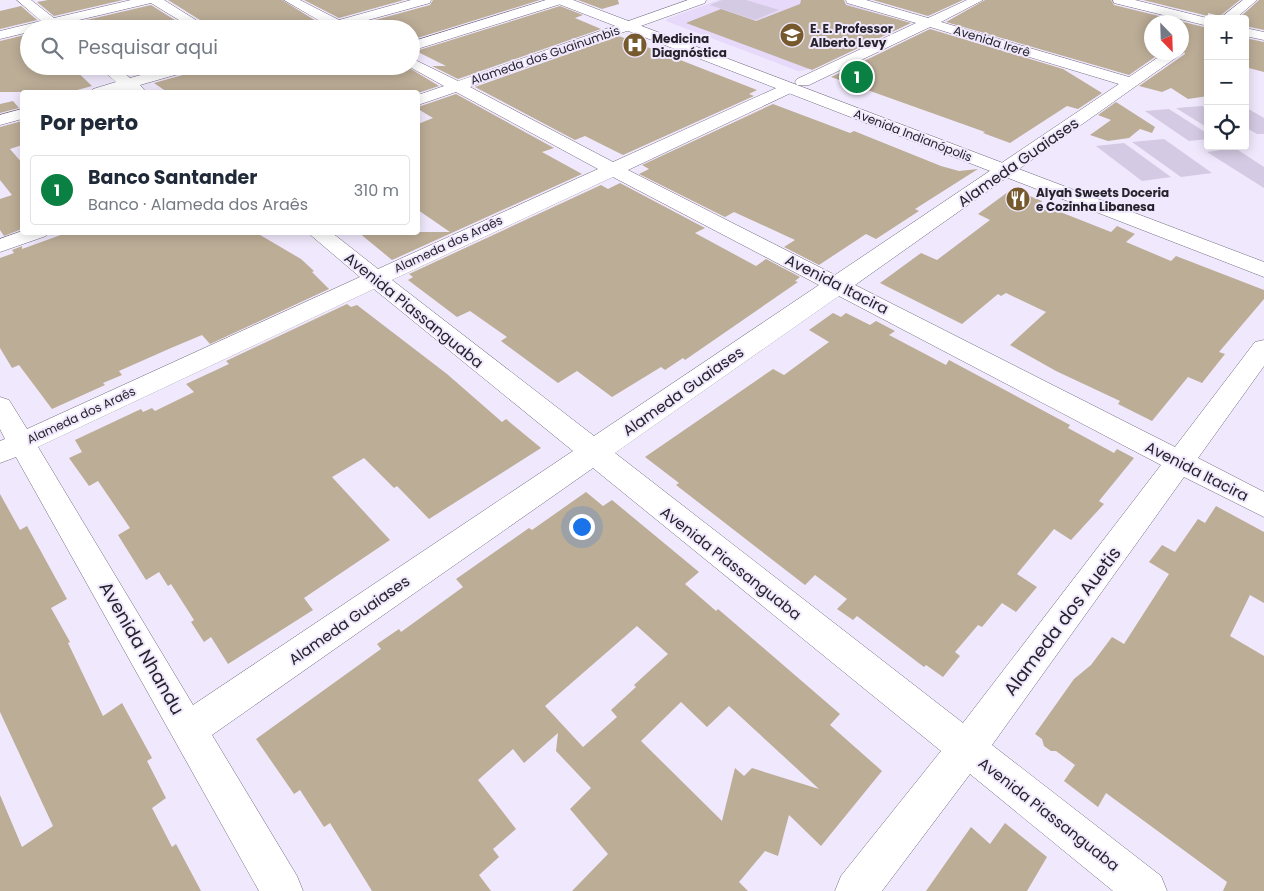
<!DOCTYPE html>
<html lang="pt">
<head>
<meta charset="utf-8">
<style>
	:root { --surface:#fff; --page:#f6f6f7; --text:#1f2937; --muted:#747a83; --line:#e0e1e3; --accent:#0b8043 }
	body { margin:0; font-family:Poppins,sans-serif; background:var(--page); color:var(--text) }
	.controls { position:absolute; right:15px; top:15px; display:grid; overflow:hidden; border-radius:5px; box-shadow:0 2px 12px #0003 }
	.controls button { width:45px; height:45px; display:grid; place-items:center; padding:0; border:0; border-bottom:1px solid var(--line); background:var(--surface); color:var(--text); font:25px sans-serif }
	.compass { position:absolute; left:1144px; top:15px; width:45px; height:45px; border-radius:50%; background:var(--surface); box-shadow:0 2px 12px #0003; rotate:157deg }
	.you { position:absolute; left:581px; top:526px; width:18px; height:18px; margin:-12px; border:4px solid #fff; border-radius:50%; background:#1a73e8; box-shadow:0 0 0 8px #1a73e833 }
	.badge { display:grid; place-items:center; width:32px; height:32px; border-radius:50%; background:var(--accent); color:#fff; font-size:16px; font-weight:700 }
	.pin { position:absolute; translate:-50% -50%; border:2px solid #fff; box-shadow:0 1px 5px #0006 }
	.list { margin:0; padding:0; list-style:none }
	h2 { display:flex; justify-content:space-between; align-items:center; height:65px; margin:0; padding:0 20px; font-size:21px }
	h2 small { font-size:16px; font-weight:400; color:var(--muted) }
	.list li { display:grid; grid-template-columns:32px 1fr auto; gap:15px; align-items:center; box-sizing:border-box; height:70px; margin:0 10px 10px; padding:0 10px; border:1px solid var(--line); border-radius:5px }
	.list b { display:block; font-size:19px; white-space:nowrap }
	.list p { margin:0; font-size:16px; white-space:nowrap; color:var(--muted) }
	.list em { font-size:16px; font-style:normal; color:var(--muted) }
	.icon { flex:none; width:28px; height:28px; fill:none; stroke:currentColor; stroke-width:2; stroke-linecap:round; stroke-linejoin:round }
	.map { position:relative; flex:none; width:1264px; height:891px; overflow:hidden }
	.search { position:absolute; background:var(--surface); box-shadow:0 2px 12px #0003; left:20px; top:20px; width:400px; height:55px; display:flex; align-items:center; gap:12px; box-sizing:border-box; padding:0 18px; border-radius:28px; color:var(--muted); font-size:19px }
	.panel { position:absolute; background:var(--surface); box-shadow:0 2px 12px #0003; left:20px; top:90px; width:400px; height:145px; border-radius:5px }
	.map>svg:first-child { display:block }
</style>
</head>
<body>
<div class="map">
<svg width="1264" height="891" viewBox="0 0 1264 891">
	<rect width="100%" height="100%" fill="#f0e8fc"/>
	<path fill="#e6d9f9" d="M719,0H836L906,22L905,25L806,70L798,71L666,21L667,19Z"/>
	<g fill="#d4cae3">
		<path d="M722,0H746L779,10L755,20L710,5Z"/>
		<path d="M1202,106L1208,109V128L1176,108Z"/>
		<path d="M1245,107L1264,118V134H1257L1245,127Z"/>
		<path d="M1169,109L1208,134V139L1189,141L1145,111Z"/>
		<path d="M1164,139L1212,173L1181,177L1132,142Z"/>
		<path d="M1124,143L1171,177L1142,181L1096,146Z"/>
		<path d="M1235,148L1264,167V188L1207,152Z"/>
	</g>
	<g fill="#bcad97" fill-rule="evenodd">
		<path d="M48,0H123L54,16L37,2Z"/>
		<path d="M168,0H282L321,24L313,29H68L65,25L151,5L186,27L199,26L200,20Z"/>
		<path d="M304,0H404L339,18Z"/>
		<path d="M433,0H540L411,40V29H355L353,26L430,5Z"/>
		<path d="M578,0H618L619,4L602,9Z"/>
		<path d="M801,0H844L846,5L911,23L812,70L686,23L721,9L756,21L800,4Z"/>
		<path d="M873,0H963L928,16Z"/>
		<path d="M985,0H1111L1114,5L1208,28V96L1188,99L1171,88L1162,92L1139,86L1185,54L1182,47V22H1152V52H1162L1129,75L946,22Z"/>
		<path d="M1143,0H1240L1220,16L1208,13V16Z"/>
		<path d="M1259,0H1264V30L1245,26V19H1238Z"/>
		<path d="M21,6L37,20L0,29V11Z"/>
		<path d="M560,6L583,15L575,18L601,29L458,79L432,66H446L416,51Z"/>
		<path d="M930,29L1063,69L1102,93L1078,109L1067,106L1010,143L983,133L985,132L831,77Z"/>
		<path d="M29,34V66H71L92,86L70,92H0V41Z"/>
		<path d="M619,36L757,90L749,94L754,96L623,155L585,136L575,140L475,87Z"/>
		<path d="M1245,38L1264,42V72L1245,67Z"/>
		<path d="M200,66H406L439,86L418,93L167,92L154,83L197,71Z"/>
		<path d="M456,94L554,148L542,152L582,174L392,260L358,232H450L418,210V124L433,118L418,109V107Z"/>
		<path d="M13,101L19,108L0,113V104Z"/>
		<path d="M1116,102L1155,127L1152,133L1140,129L1129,138L1108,141L1090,135L1111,120L1098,115Z"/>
		<path d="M773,104L850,133L854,131L941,166L959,171L978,169L915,209L919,211L876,239L866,234L819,265L784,247L795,240L734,212L725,217L639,174L649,169L642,165Z"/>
		<path d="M22,121V145L10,149L22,163V229L4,236L0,230V199L12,195L0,180V127Z"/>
		<path d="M620,183L705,228L695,233L756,266L766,259L800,277L795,281L798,282L685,360L683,358L665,370L661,367L612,397L577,371L558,383L501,341L507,337L470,311L457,317L408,280L413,277L409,274L601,185L608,189Z"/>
		<path d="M1012,189L1042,201L1040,204L1111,232L1117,226L1135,234L1126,242L1171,261L1176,256L1264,290V299L1219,352L1225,354L1202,383L1188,377L1152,421L1118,404L1120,401L1056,371L1010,345L1046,312L1006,293L1001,296L998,294L962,324L880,283L921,253L937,260L990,220L978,214Z"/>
		<path d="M69,232H255L301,259L314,271L312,272L329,289L210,344L202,335L171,348L119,371L122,375L103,383L105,385L52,409L19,365L12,368L0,348V258L14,253L12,250L22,246V249Z"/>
		<path d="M347,304L351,307L357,305L447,374L502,422L506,419L541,448L429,519L397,486L394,488L364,458L332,477L390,540L304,598L313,610L228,664L211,637L204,642L191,622L194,620L171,584L168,586L159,572L146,580L118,535L130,528L98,481L89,486L69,458L82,452L75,440L141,409L143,412L152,408L155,411L194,392L186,384L229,364L226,361Z"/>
		<path d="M833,313L841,317L846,313L870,325L876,321L895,331L889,335L946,365L949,360L1070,425L1068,428L1114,453L1117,449L1134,458L1099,501L1104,504L1071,540L1054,529L1017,574L1037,587L1016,612L1002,603L982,627L978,625L955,652L960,656L943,677L926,665L924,667L857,616L853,620L837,609L847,599L815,575L805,585L676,485L679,483L645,457L773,369L784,375L829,342L809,330Z"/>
		<path d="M586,492L603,506L612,500L699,572L685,584L716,611L718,609L840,714L830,725L882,771L821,846L789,815L778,856L765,851L739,882L748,891H572L608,854L570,809L591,788L556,751L558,733L524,763L513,749L478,780L516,829L493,849L499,857L479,875L491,891H372L330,823L324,827L300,790L294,794L256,739L381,649L377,644L399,629L401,632L463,587L456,579L529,528L532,530ZM637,626L668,654L634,685L636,687L611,710L617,717L583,747L545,706ZM681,702L707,727L729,706L819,789L752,768L744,776L735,768L722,821L641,741Z"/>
		<path d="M0,494L20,530L27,526L67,599L51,608L70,642L68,643L103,716L122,703L152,758L147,761L166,798L152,808L172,847L176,844L201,891H0V795L22,847L53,826L0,712Z"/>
		<path d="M1216,506L1264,532V603L1250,595L1230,636L1264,656V891H1223L1227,882L1106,793L1098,807L1064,781L1075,765L1056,751H1051L1044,746L1042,739L1035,734L1074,679L1091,665L1112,637L1124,644L1169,574L1149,562L1162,545L1175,552L1198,519L1205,523Z"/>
		<path d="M1005,823L1047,857L1027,891H926L971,827L990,844Z"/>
	</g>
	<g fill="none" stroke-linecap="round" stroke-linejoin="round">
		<defs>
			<g id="minor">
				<path d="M17,0H31L54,18L131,0H164L199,22L197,25H187L151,3L62,24L66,29H29V32L0,39V31L41,21Z"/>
				<path d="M284,0H300L339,20L411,0H431L430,3L350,25L353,29H315L325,24Z"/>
				<path d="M546,0H565L564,3L411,51V42Z"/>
				<path d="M688,0H706L705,3L470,87L613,162L783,85H795L797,88L795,91L628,170L835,275L1119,84L930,27L809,85H797L795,82L797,79L916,23L847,3L846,0H866L928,18L967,0H983L941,22L1129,77L1166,52H1182V49L1184,52L855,285L1175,447L1255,342L1264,340V366L1198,458L1264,492V517L1184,477L992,745L1161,876L1167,891H1113L970,774L882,891H835L841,876L941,751L593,468L212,735L297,876L303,891H259L16,457L0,463V441L5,439L0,429V397L9,400L27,429L360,277L307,232H331L378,269L598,169L456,92L418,105V95L444,86L408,66H411V58L458,81ZM613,177L819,285L594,436L392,280ZM374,289L573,451L193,705L38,447ZM839,296L1161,465L963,723L615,453Z"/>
				<path d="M1113,0H1135L1211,19H1208V26L1114,3Z"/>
				<path d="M1243,0H1257L1235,19H1219Z"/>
				<path d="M1245,28L1264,32V40L1245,36Z"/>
				<path d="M98,66H115L130,78L173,66H198L196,69L140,85L146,92H129L125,90L115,92H91L93,89L116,82Z"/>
				<path d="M22,109V119L0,125V115Z"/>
				<path d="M22,231L49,232L46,236L0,252V239Z"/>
			</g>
			<path id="major" d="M555,0H573L1264,262V277L556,3Z"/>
		</defs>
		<use href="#minor" stroke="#746b81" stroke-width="1"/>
		<use href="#major" stroke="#746b81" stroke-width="1"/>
		<use href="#minor" fill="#fff" fill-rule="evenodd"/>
		<use href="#major" fill="#fff" fill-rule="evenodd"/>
	</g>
	<defs>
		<symbol id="school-disc" viewBox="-11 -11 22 22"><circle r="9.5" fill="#765a2d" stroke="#f0e8fc"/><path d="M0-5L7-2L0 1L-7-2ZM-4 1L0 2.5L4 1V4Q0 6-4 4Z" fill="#fff"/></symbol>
		<symbol id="hospital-disc" viewBox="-11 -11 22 22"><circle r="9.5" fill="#765a2d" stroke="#f0e8fc"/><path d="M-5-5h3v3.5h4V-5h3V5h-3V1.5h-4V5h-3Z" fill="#fff"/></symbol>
		<symbol id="restaurant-disc" viewBox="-11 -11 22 22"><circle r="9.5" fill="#765a2d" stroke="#f0e8fc"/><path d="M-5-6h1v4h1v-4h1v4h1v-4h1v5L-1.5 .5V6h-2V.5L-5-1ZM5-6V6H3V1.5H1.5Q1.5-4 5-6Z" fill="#fff"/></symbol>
	</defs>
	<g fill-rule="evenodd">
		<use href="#school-disc" x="778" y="21" width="28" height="28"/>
		<use href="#hospital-disc" x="621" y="31" width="28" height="28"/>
		<use href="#restaurant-disc" x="1004" y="185" width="28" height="28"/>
	</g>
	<g text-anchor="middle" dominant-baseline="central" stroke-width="4" stroke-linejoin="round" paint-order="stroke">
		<g font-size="12" font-weight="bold" fill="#27232c" stroke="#f0e8fc" text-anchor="start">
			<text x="810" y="28">E. E. Professor<tspan x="810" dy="14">Alberto Levy</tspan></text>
			<text x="652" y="38">Medicina<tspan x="652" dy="14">Diagnóstica</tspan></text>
			<text x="1036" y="192">Alyah Sweets Doceria<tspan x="1036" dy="14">e Cozinha Libanesa</tspan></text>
		</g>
		<g font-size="12" fill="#27232c" stroke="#f0e8fc">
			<text transform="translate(992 41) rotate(17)">Avenida Irerê</text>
			<text transform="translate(545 55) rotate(-19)">Alameda dos Guainumbis</text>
			<text transform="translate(913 135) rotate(21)">Avenida Indianópolis</text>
			<text transform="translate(448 244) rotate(-25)">Alameda dos Araês</text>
			<text transform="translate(81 415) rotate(-25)">Alameda dos Araês</text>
		</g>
		<g font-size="15" fill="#27232c" stroke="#f0e8fc">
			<text transform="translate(1018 162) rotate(-35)">Alameda Guaiases</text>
			<text transform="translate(837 284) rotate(27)">Avenida Itacira</text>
			<text transform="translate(414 310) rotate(39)">Avenida Piassanguaba</text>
			<text transform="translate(683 391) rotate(-35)">Alameda Guaiases</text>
			<text transform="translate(1197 471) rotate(27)">Avenida Itacira</text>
			<text transform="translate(731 563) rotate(38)">Avenida Piassanguaba</text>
			<text transform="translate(349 620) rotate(-35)">Alameda Guaiases</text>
			<text transform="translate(1049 814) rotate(38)">Avenida Piassanguaba</text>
		</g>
		<g font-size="18" fill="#27232c" stroke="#f0e8fc">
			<text transform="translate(1062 621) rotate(-53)">Alameda dos Auetis</text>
			<text transform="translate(142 648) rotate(60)">Avenida Nhandu</text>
		</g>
	</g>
</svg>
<div class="controls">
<button>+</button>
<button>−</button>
<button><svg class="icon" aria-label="locate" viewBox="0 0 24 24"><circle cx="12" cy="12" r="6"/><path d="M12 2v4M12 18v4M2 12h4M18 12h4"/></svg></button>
</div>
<svg class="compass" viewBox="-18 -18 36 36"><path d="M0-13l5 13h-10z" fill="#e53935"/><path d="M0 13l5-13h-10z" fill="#747a83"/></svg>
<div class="you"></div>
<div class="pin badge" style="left:857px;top:77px">1</div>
<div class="search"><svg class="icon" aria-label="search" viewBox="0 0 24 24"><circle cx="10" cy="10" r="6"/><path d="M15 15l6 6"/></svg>Pesquisar aqui</div>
<section class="panel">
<h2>Por perto<small></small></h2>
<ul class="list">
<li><span class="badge">1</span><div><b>Banco Santander</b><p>Banco · Alameda dos Araês</p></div><em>310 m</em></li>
</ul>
</section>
</div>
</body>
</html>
